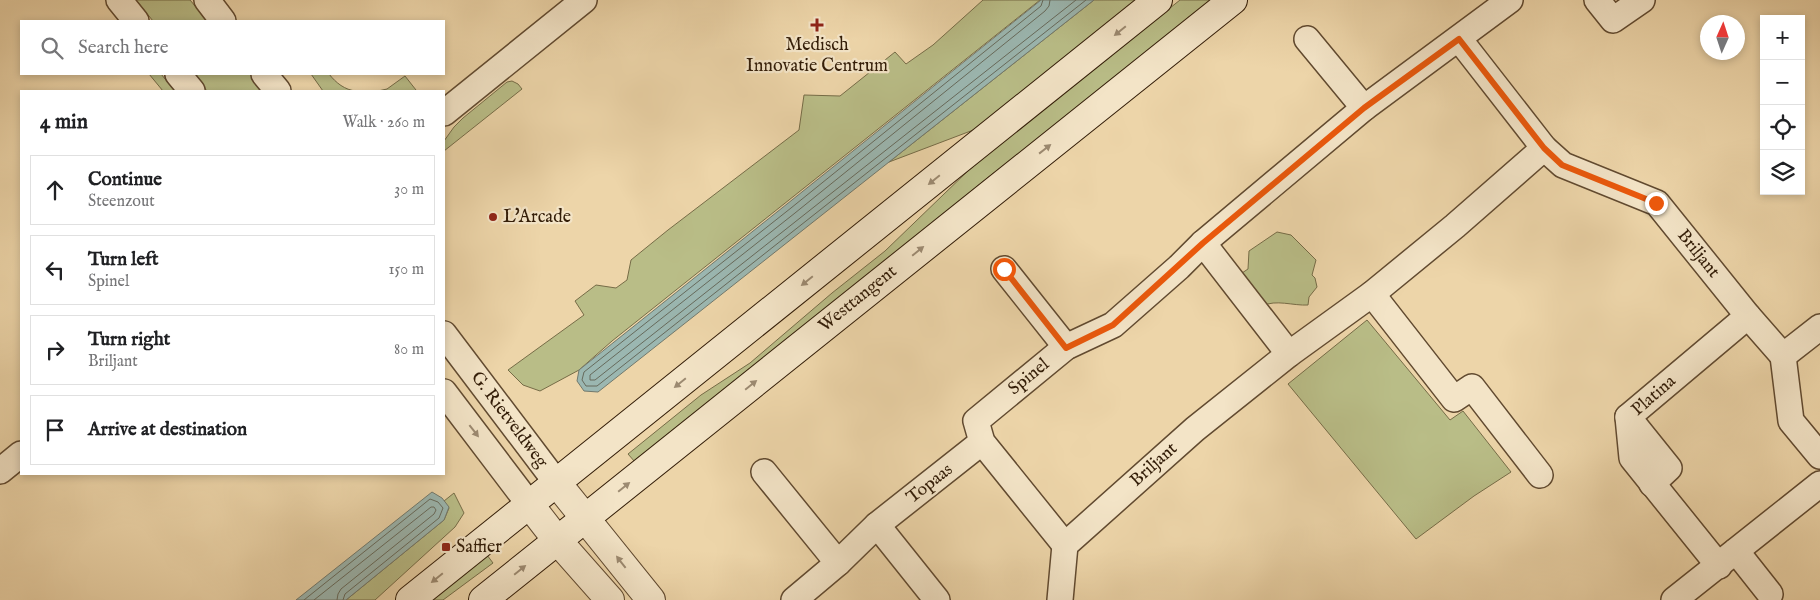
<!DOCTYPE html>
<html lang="en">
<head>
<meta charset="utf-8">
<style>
	:root { --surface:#fff; --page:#f2f2f2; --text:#202124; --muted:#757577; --line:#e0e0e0 }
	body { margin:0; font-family:"IM FELL English",serif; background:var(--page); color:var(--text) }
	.controls { position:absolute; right:15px; top:15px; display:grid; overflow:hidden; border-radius:0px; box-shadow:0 2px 8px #0003 }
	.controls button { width:45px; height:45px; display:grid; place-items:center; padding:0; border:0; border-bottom:1px solid var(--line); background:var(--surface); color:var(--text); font:25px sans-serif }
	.compass { position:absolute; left:1700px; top:15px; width:45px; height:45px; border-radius:50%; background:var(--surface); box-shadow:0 2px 8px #0003; rotate:3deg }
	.stop { position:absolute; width:15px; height:15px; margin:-11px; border:4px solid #ea580c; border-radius:50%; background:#fff }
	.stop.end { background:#ea580c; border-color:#fff; box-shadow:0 1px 5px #0008 }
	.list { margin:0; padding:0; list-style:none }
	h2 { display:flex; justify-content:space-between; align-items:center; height:65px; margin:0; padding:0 20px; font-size:21px }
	h2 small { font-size:16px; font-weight:400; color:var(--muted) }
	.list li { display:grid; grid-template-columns:32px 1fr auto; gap:15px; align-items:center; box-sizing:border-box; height:70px; margin:0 10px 10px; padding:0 10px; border:1px solid var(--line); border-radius:0px }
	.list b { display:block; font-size:19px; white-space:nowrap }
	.list p { margin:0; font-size:16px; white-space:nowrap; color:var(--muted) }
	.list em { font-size:16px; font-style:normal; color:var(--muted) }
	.icon { flex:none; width:28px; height:28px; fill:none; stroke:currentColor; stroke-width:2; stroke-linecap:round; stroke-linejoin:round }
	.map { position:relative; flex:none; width:1820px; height:600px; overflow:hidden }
	.search { position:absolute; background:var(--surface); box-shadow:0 2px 8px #0003; left:20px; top:20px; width:425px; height:55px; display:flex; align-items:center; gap:12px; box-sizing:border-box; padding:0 18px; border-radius:0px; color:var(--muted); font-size:19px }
	.panel { position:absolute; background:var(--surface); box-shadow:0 2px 8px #0003; left:20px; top:90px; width:425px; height:385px; border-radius:0px }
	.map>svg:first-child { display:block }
</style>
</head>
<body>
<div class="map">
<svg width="1820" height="600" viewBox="0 0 1820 600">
	<rect width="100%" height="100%" fill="#edd5a9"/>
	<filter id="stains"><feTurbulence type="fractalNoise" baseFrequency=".004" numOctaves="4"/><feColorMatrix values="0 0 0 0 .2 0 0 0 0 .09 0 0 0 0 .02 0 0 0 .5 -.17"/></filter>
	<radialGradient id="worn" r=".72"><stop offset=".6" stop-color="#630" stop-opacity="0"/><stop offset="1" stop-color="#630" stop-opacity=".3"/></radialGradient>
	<g fill="#b9bd87" stroke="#766c47">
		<path d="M136,0H190L208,21H153Z"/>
		<path d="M983,0H1040L612,341L579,370L540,391L523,385L508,370L584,315L575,301L596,285L616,288L627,280L631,260L668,230L799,130L804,95L840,96L895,52L906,64L933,45Z"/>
		<path d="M1094,0H1137L976,129L889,162Z"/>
		<path d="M1180,0H1216L990,176L792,337L635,462L628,454L701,395L750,363L832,293L885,251L972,167Z"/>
		<path d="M149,74H161L175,91H163Z"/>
		<path d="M194,74H251L265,91H207Z"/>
		<path d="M311,74H329C336,83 345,90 356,91H323Z"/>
		<path d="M405,76L416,90L414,91H378L387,89Z"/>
		<path d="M512,81L518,84L522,89L444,151V141L454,127L463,118L507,82Z"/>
		<path d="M1277,232L1291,235L1316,260L1312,275L1315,278L1317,287L1309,297L1308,305C1294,306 1275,299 1263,306L1239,275L1248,269L1249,251Z"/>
		<path d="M1367,320L1450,420L1463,411L1511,472L1474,496L1416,539L1288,384Z"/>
		<path d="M454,493L464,513L455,527L375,600H346L444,520L449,508L444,501Z"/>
		<path d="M487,555L493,563L443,600H429Z"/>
	</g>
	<g fill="#9bb7b1" stroke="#71796d">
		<path d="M1041,0H1094L598,392L584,391L577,381L579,370L787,204Z"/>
		<path d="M432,492L442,498L449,507L444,520L346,600H296Z"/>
	</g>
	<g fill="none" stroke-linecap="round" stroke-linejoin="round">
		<g stroke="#666a5c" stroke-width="1">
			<path d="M1043,0L1041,6L791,208L584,372L582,380L586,386H597L1086,0"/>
			<path d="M1050,0L1049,6L1045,11L795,213L590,375V380H595L1076,0"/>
			<path d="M304,600L430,499L438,502L443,508L439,518L345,594L343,600"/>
			<path d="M314,600L431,507H434L436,510L434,514L341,589L338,594L337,600"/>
		</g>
		<defs>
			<g id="minor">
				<path d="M119,0L136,21"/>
				<path d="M207,0L223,21"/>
				<path d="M1597,0L1613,20L1642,0"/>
				<path d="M1307,39L1364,108"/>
				<path d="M1459,39L1544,148L1563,165L1657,203L1748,316L1783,356L1820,327"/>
				<path d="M178,74L192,91"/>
				<path d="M264,74L278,91"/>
				<path d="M444,113L584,0"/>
				<path d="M1203,243L1289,354"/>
				<path d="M1004,269L1066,347"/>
				<path d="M1372,294L1454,399L1472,387L1540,475"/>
				<path d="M444,334L556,482"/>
				<path d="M1783,356L1791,421L1820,456"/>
				<path d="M444,392L529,504"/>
				<path d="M1628,417L1669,468L1652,484"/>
				<path d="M0,471L21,454"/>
				<path d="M764,472L838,563"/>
				<path d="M877,525L937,600"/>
				<path d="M1065,545L982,442L976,421L1066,347L1113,325L1179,267L1203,243L1364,108L1510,0"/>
				<path d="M1736,551L1770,594"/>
				<path d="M1719,566L1632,458L1628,417L1748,316"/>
				<path d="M794,600L838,563L877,525L982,442"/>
				<path d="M1060,600L1065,545L1195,429L1289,354L1372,294L1455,226L1544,148"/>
				<path d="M1674,600L1820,484"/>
			</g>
			<g id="tertiary">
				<path d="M556,482L651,600"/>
				<path d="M529,504L557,540L610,600"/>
			</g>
			<g id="secondary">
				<path d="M410,600L1158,0"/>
				<path d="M483,600L1233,0"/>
			</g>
		</defs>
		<use href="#minor" stroke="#614a30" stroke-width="28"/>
		<use href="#tertiary" stroke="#614a30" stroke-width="30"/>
		<use href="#secondary" stroke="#321c07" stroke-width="30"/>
		<use href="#minor" stroke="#f3e4c7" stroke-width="25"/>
		<use href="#tertiary" stroke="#f3e4c7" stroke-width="28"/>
		<use href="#secondary" stroke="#f3e4c7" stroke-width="28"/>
	</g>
	<defs><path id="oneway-solid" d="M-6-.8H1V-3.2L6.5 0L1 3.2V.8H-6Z" transform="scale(1.25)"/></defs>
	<g fill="#9c8a71">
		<use href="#oneway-solid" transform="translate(1120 31) rotate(141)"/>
		<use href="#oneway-solid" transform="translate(1045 149) rotate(-38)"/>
		<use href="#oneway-solid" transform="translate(934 180) rotate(141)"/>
		<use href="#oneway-solid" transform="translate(918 251) rotate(-39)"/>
		<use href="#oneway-solid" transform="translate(807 281) rotate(141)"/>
		<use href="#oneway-solid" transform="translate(680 383) rotate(141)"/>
		<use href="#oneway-solid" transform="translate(751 385) rotate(-39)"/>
		<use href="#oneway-solid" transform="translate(474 431) rotate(52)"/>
		<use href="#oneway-solid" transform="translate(624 487) rotate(-39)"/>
		<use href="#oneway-solid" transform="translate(621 562) rotate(-128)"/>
		<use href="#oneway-solid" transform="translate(520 570) rotate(-39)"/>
		<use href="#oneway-solid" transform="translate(437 578) rotate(141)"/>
	</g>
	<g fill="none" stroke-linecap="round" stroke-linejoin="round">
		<path stroke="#ea580c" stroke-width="6" d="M1004,269L1066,348L1113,325L1203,243L1364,108L1459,39L1544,148L1562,165L1656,203"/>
	</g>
	<g fill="#8f2418" stroke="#f3e4c7" stroke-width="2">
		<path d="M814.5 17.5h5v5h5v5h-5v5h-5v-5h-5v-5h5z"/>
		<circle cx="493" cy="217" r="5"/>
		<rect x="441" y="542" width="10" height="10" rx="2.5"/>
	</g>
	<g text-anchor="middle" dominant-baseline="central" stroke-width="4.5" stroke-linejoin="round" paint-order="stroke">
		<g font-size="18" fill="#321c07" stroke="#f3e4c7" text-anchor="start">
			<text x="817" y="45" text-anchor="middle">Medisch<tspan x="817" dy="21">Innovatie Centrum</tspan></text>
			<text x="503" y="217">L'Arcade</text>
			<text x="456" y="547">Saffier</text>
		</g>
		<g font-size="18" fill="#321c07" stroke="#f3e4c7">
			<text transform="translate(1698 254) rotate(51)">Briljant</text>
			<text transform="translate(858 299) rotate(-39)">Westtangent</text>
			<text transform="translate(1029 377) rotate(-39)">Spinel</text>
			<text transform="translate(1654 396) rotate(-41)">Platina</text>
			<text transform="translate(509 420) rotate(53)">G. Rietveldweg</text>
			<text transform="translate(1154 465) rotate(-42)">Briljant</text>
			<text transform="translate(930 484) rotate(-38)">Topaas</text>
		</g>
	</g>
	<rect width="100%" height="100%" filter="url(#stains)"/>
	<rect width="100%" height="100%" fill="url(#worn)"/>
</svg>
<div class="controls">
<button>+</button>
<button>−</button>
<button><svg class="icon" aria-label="locate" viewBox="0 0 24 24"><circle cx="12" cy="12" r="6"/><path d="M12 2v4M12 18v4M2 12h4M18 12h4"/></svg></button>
<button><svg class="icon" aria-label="layers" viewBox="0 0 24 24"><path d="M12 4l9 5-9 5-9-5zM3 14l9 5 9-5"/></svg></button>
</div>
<svg class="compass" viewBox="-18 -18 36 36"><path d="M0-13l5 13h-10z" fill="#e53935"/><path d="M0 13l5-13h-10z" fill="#757577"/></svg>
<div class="stop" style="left:1004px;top:269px"></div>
<div class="stop end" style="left:1656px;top:203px"></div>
<div class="search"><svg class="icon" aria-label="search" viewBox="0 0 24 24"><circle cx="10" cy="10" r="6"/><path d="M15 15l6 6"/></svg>Search here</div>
<section class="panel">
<h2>4 min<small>Walk · 260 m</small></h2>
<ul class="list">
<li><svg class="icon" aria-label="ahead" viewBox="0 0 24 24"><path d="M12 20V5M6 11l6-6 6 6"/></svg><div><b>Continue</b><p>Steenzout</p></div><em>30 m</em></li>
<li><svg class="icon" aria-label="left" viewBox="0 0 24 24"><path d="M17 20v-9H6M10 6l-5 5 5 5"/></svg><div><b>Turn left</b><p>Spinel</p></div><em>150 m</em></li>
<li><svg class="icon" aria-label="right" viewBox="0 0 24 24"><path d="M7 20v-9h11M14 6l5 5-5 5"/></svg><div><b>Turn right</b><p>Briljant</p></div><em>80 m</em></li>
<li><svg class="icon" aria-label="arrive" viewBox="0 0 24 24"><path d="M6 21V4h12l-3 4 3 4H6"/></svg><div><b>Arrive at destination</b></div></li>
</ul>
</section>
</div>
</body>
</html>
